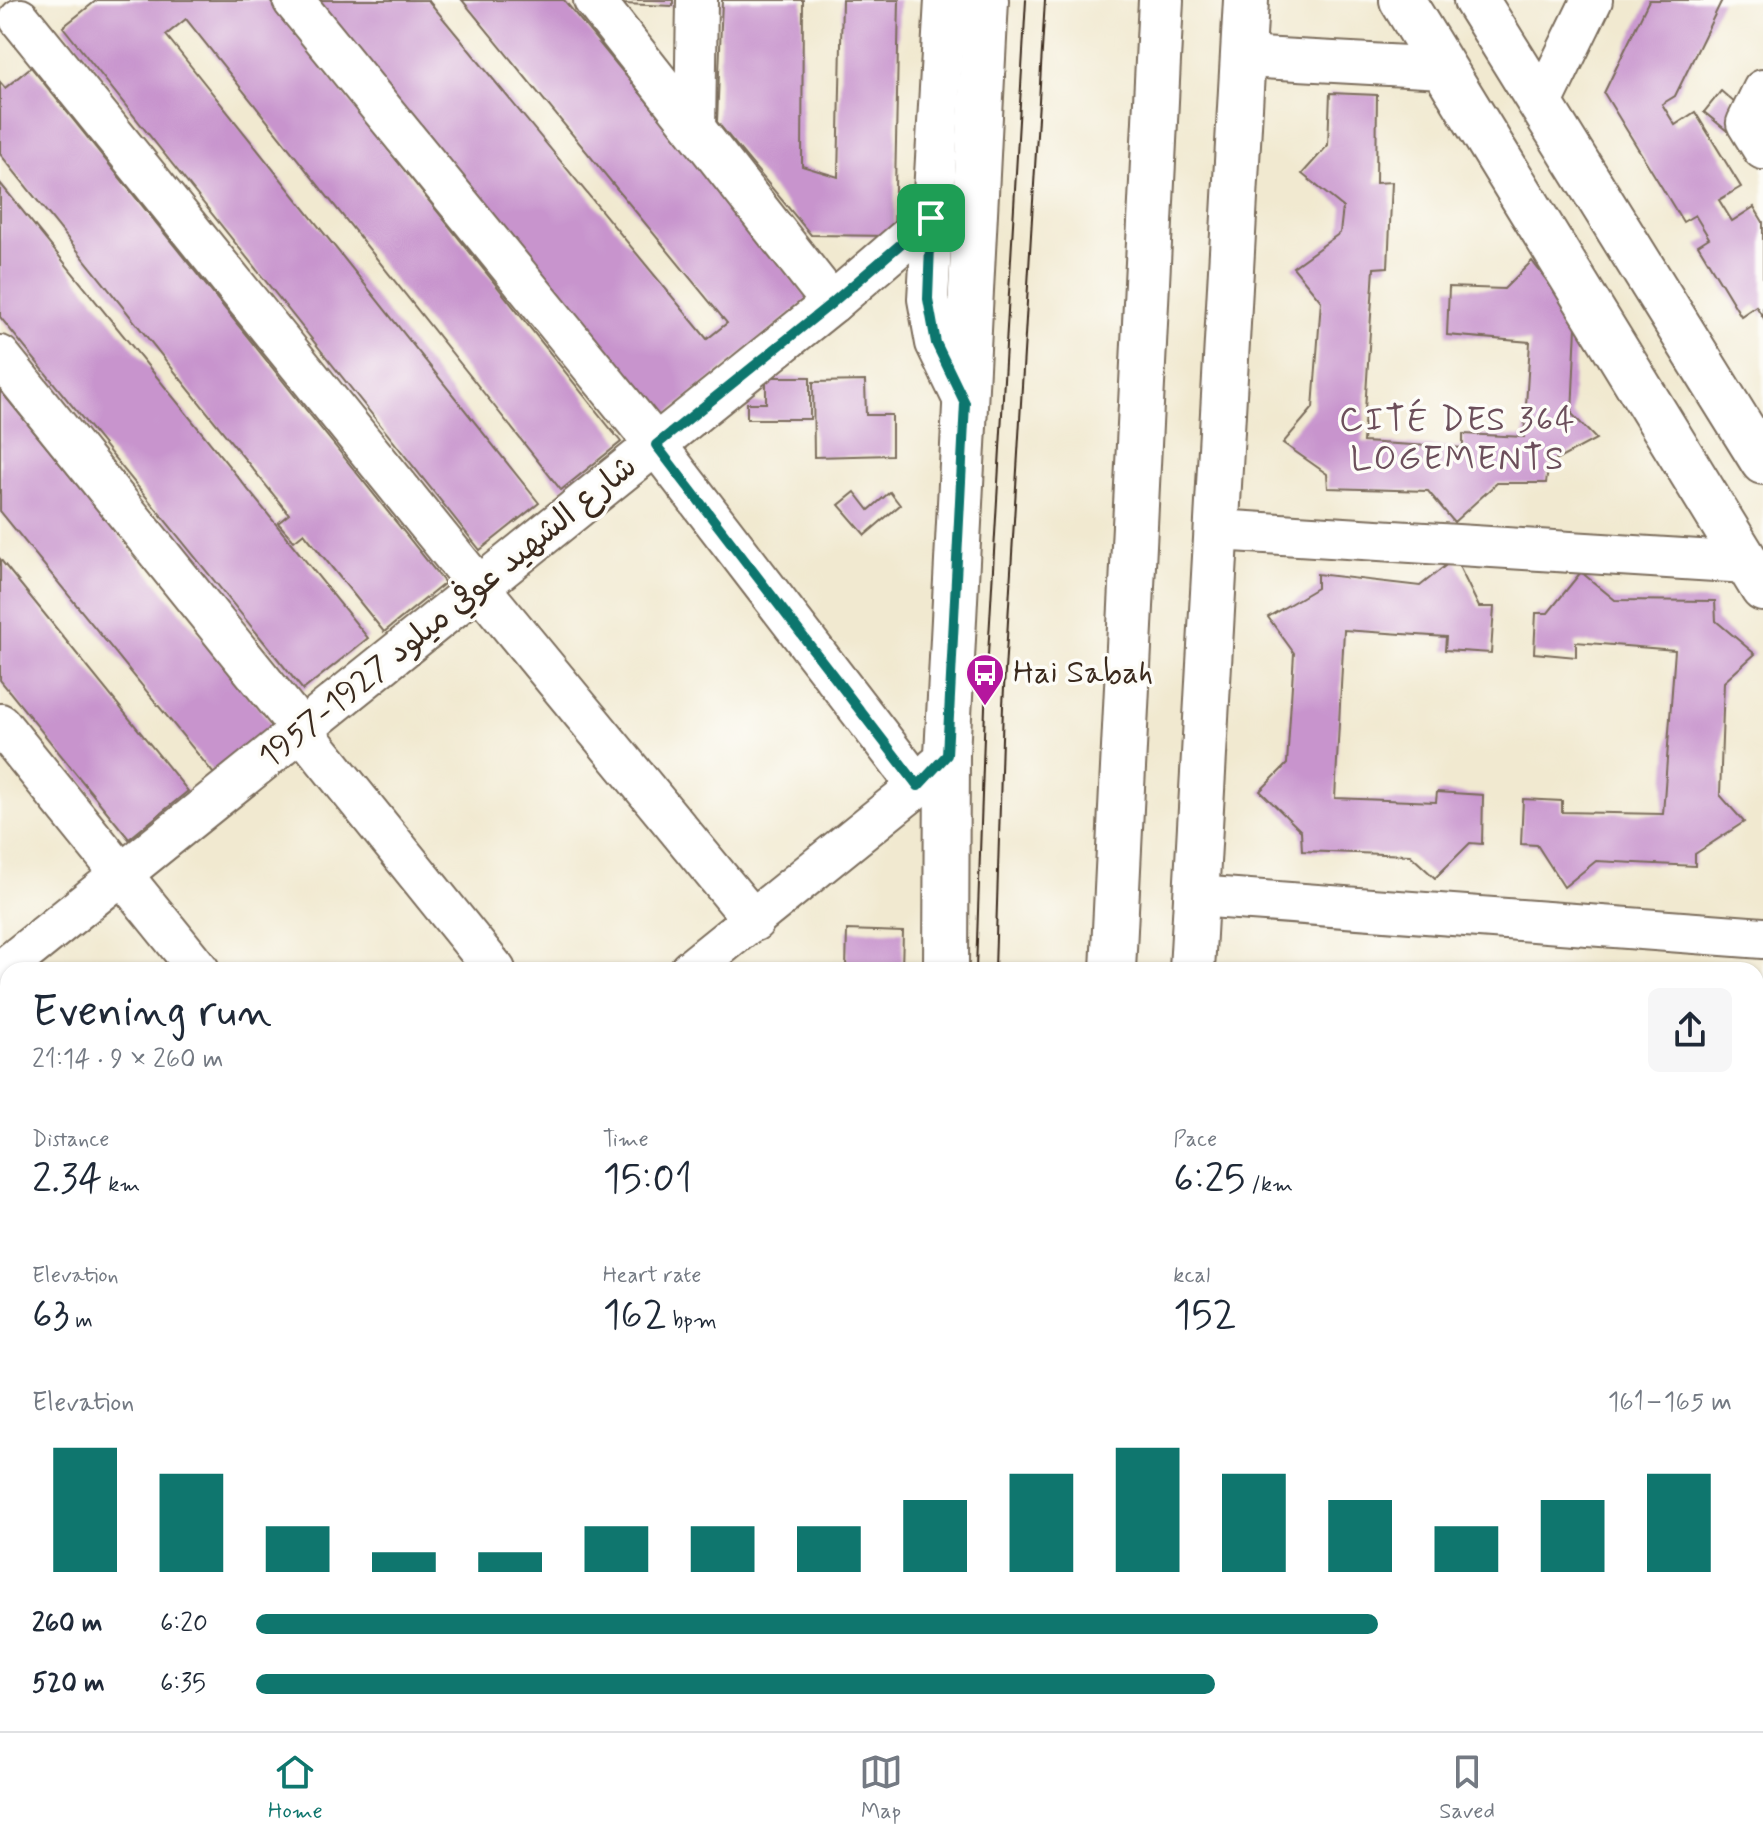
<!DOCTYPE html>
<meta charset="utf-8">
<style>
:root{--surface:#fff;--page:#f6f6f7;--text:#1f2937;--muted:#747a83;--line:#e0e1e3;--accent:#0f766e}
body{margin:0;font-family:Mynerve,"Playpen Sans Arabic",sans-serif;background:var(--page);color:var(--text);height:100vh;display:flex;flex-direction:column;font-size:30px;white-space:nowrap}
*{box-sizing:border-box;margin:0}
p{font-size:26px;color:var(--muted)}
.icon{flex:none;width:44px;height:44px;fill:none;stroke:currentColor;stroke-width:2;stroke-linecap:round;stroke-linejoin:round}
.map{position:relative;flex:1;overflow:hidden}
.panel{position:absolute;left:0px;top:962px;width:1764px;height:770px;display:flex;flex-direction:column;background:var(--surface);border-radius:24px 24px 0 0;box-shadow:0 2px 6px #0004}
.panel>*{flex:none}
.pin{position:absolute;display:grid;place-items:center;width:68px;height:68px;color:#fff;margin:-34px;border-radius:16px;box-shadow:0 4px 12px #0006}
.round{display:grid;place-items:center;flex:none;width:84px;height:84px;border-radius:12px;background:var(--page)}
.summary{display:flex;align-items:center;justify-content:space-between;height:136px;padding:0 32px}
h1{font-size:44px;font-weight:600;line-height:60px}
.metrics{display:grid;grid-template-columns:repeat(3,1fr);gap:12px;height:136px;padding:8px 32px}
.metrics div{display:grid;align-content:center}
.metrics b{font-size:40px;font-weight:600}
.metrics small{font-size:22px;font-weight:400}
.metrics p{font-size:22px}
.chart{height:224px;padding:16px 32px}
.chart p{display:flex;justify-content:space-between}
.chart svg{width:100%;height:144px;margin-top:8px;stroke:var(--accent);stroke-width:6}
ul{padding:0 32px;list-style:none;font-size:26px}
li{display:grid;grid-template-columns:128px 96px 1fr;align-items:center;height:60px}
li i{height:20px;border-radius:10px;background:var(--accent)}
.tabs{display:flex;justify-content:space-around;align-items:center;height:112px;border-top:2px solid var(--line);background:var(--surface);font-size:22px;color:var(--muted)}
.tabs a{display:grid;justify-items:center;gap:4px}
.tabs .selected{color:var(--accent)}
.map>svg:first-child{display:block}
.building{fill:#c894cd}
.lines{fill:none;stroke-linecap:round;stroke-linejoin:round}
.lane-casing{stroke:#7b6d5c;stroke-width:24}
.street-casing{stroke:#7b6d5c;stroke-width:44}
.secondary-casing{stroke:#7b6d5c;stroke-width:48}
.primary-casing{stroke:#7b6d5c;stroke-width:48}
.lane{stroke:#fff;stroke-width:20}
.street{stroke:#fff;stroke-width:40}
.secondary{stroke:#fff;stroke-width:44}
.primary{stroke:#fff;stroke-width:44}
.tram{stroke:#3b2a1e;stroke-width:2}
.route-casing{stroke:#fff;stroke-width:16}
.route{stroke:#0f766e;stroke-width:10}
.labels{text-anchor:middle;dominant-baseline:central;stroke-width:7;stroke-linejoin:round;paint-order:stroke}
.street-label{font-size:32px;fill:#3b2a1e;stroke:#fdfcf7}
.poi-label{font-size:32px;fill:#3b2a1e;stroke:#fdfcf7;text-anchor:start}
.neighbourhood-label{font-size:34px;letter-spacing:2px;fill:#6c4f5b;stroke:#fdfcf7}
</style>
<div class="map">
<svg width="1763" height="1731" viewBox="0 0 1763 1731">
<rect width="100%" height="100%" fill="#fdfcf7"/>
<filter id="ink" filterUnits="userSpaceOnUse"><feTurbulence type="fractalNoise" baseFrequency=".0125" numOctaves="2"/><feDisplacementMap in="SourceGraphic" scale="16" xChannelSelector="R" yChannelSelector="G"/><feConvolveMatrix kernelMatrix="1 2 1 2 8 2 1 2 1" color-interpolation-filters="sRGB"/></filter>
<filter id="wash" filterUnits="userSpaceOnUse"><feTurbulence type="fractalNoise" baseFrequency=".006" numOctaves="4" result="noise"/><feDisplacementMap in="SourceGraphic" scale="32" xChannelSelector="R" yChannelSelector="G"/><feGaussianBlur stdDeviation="1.8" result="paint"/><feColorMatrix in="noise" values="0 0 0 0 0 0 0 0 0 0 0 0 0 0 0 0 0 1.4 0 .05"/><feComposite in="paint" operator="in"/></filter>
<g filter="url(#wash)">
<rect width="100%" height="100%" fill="#f1e9d0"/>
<g id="blocks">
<g class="building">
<path d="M97,0H269L621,442L561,490L186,19L166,35L539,503L480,550L63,27Z"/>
<path d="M310,0H428L707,339L727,323L462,0H564L809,299L657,423Z"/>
<path d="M618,0H673V6L622,4Z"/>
<path d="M722,0H803L802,166L838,177L842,0H899L894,236L811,235L717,122Z"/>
<path d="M1649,0H1722L1675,96L1662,104L1675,125L1695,112L1741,187L1719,200L1732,221L1754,207L1763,222V317L1756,306L1741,316L1698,245L1709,238L1695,215L1683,222L1604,93Z"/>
<path d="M31,67L445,583L384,632L304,533L294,541L278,523L289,514L0,154V82L5,88Z"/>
<path d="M1721,91L1743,110L1726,130L1704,112Z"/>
<path d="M1330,93L1377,95L1376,183L1392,182L1388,267L1374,268L1363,442L1463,448V434L1524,437L1530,342L1447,335L1449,287L1504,289L1532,261L1563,302L1577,304L1572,414L1596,439L1549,464L1546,483H1497L1454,522L1428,491L1328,488L1327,474L1283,443L1313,408L1321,301L1293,267L1340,233L1343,207L1302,174L1328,145Z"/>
<path d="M0,183L368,638L303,690L0,317Z"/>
<path d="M766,377H810V419H747V403H766Z"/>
<path d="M865,381L866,415H892V455L814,457L813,382Z"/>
<path d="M0,390L277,730L218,779L0,511Z"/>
<path d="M855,492L869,510L890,492L900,505L865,535L839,505Z"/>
<path d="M1455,558L1479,607H1494L1491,653L1445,650L1446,637L1344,630L1335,798L1436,802L1437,792L1483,795L1482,844L1470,843L1435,878L1410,855L1302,851L1301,831L1260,791L1287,764L1294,653L1268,617L1317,588V574L1420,586Z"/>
<path d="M0,559L188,791L129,839L0,680Z"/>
<path d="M1581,572L1615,600L1715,601L1716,621L1755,654L1724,682L1720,795L1744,822L1695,854V866L1596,861L1564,887L1537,845L1521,844L1523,799L1562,801V812L1663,814L1675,650L1576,642V657L1534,653L1536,613H1548Z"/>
<path d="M847,930L903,932L902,970H846Z"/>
<path d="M1756,1028L1763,1030V1074L1760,1073L1757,1086Z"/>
<path d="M1762,1202L1763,1203V1238L1756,1236V1225Z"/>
<path d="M1756,1355L1763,1357V1413L1756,1411Z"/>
<path d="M1756,1646L1763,1648V1731H1740L1742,1724H1756Z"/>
<path d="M502,1724H550L554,1731H506Z"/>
<path d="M828,1724H888L887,1731H827Z"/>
<path d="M1215,1724H1262V1731H1214Z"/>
<path d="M1396,1724H1448L1446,1731H1394Z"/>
<path d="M1515,1724H1564L1562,1731H1513Z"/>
</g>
</g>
</g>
<g filter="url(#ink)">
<use href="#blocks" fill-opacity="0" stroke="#7b6d5c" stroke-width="2"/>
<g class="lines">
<g class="lane-casing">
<path id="lane" d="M484,1724L487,1731"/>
</g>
<g class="street-casing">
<g id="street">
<path d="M293,0L656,445L918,786"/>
<path d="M594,0L832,303"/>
<path d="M945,0L928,299L936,343L965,403"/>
<path d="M20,19L479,587L754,921"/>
<path d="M1243,57L1443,68"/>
<path d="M1763,90L1747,123L1763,149"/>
<path d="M1542,103L1592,0"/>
<path d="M695,128L697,0"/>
<path d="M0,356L495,970"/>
<path d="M1217,530L1747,563"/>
<path d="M0,724L199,970"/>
<path d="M1196,896L1763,938"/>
<path d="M690,970L918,786L936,767"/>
<path d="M0,972L832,303L931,218"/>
<path d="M1756,1269L1763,1271"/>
<path d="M1146,1731V1724"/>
<path d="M1479,1731L1481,1724"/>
</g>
</g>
<g class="secondary-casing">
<g id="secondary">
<path d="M1402,0L1763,589"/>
<path d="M1476,0L1763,462"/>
<path d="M1192,970L1246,0"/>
<path d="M0,1082L8,1093"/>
<path d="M1756,1467L1763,1469"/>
<path d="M1756,1595L1763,1597"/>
<path d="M366,1724L370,1731"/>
</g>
</g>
<g class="primary-casing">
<g id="primary">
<path d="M946,970L947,755L986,0"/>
<path d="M1113,970L1161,0"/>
<path d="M927,1731V1724"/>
<path d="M1077,1731V1724"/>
</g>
</g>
<use href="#lane" class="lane"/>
<use href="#street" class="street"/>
<use href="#secondary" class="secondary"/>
<use href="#primary" class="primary"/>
<g class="tram">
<path d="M976,970L985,707L1026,0"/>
<path d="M995,970L1003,705L1045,0"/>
<path d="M950,1731V1724"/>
<path d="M972,1731V1724"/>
</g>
</g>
</g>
<g class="lines" filter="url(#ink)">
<g class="route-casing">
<path id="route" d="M931,218L928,299L936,343L965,403L947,755L918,786L656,445L832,303Z"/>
</g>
<use href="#route" class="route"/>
</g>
<defs>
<g id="bus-pin" transform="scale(2)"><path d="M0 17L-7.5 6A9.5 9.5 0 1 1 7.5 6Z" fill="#b5179e" stroke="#fdfcf7"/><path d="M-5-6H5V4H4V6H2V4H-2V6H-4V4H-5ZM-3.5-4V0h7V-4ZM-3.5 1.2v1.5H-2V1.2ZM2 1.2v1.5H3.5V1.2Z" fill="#fff"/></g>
</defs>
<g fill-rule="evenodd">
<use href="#bus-pin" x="985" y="673"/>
</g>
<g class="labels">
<g class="street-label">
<text transform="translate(448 612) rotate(-39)">شارع الشهيد عوفي ميلود 1927-1957</text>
</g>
<g class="poi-label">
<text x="1013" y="673">Hai Sabah</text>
</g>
<g class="neighbourhood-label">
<text x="1458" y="420">CITÉ DES 364<tspan x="1458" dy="39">LOGEMENTS</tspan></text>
</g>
</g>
</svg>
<div class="pin" style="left:931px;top:218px;background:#1e9e55"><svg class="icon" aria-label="arrive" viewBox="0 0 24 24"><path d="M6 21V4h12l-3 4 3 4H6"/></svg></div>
<section class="panel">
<div class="summary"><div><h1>Evening run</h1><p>21:14 · 9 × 260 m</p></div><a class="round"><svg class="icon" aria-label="share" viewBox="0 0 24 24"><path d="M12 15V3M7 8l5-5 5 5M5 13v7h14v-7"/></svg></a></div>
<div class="metrics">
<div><p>Distance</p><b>2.34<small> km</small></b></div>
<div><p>Time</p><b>15:01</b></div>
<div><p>Pace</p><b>6:25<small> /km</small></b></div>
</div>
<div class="metrics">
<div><p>Elevation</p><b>63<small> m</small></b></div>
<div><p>Heart rate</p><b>162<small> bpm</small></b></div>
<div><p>kcal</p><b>152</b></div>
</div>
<div class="chart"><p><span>Elevation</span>161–165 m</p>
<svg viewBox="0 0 160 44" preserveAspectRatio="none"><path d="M5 44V6M15 44V14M25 44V30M35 44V38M45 44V38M55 44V30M65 44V30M75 44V30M85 44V22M95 44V14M105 44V6M115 44V14M125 44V22M135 44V30M145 44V22M155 44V14"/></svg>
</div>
<ul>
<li><b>260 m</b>6:20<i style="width:76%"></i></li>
<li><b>520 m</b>6:35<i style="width:65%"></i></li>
</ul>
</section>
</div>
<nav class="tabs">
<a class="selected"><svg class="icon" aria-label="home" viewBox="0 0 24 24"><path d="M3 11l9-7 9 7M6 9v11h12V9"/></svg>Home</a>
<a><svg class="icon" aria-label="map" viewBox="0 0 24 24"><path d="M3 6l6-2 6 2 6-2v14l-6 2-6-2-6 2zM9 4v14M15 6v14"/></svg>Map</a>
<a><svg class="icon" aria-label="saved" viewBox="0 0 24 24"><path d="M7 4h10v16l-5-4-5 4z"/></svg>Saved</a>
</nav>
